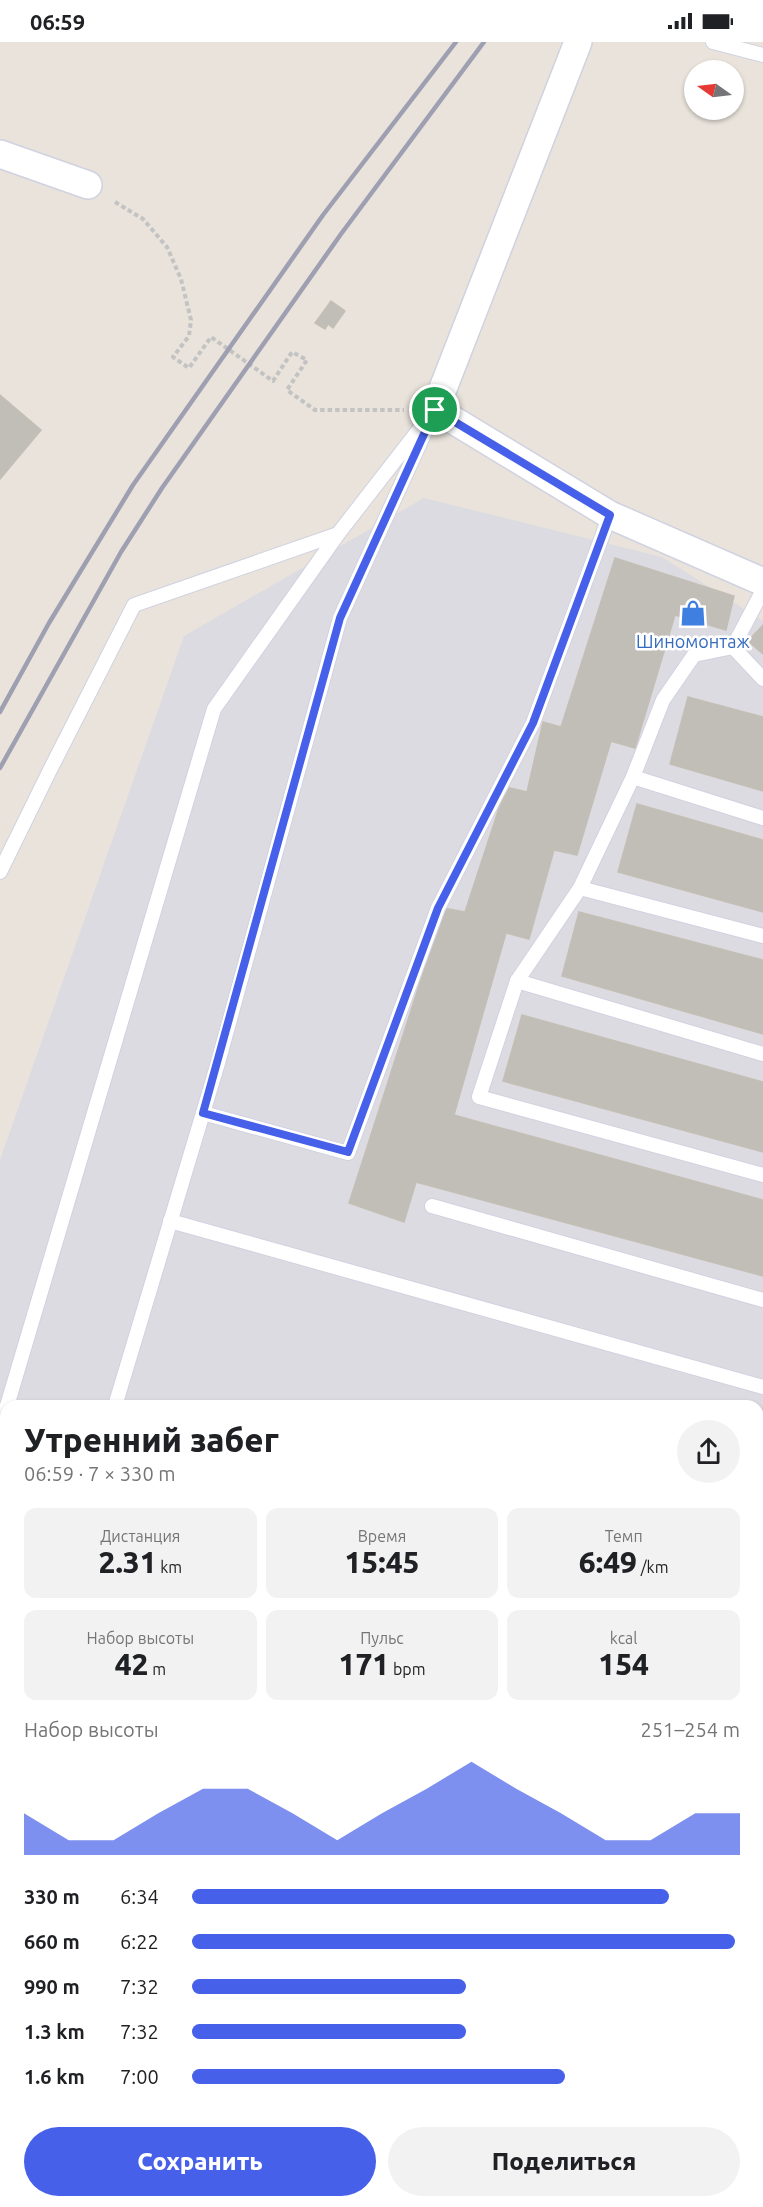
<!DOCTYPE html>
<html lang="ru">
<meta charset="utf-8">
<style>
:root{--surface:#fff;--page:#f2f2f2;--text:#202124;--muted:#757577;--accent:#4760e9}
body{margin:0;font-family:Ubuntu,sans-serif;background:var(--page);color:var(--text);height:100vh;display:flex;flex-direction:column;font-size:22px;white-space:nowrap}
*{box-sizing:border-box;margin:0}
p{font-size:20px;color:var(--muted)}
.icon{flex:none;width:33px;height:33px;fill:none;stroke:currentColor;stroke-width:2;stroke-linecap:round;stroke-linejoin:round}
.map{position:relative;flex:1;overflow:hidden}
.details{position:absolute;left:0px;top:1358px;width:764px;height:808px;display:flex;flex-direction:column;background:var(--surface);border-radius:18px 18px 0 0;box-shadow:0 2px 4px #0004}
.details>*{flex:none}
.needle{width:39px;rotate:284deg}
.tools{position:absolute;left:684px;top:18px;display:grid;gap:12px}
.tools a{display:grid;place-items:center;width:60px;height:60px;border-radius:50%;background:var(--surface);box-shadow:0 2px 4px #0004;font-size:30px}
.pin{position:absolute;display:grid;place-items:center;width:51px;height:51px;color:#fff;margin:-26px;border:3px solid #fff;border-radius:50%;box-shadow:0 2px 6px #0007}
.round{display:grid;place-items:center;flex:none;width:63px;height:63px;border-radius:32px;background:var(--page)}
.headline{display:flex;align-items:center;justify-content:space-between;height:102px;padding:0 24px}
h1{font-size:33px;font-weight:800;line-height:45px}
.stats{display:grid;grid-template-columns:repeat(3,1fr);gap:9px;height:102px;padding:6px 24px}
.stats div{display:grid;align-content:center;border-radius:12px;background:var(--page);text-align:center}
.stats b{font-size:30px;font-weight:800}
.stats small{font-size:16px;font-weight:400}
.stats p{font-size:16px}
.chart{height:168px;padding:12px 24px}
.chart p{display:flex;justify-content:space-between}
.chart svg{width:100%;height:108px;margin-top:6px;fill:var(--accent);opacity:.7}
.button{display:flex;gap:12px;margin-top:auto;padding:12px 24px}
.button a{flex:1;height:69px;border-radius:36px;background:var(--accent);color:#fff;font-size:24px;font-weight:800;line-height:69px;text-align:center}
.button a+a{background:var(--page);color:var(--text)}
ul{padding:0 24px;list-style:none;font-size:20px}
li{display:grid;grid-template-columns:96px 72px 1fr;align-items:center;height:45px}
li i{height:15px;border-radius:8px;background:var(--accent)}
.status{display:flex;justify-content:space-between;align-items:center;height:42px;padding:0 30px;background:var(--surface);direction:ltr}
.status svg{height:16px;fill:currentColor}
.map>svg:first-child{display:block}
.industrial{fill:#dddbe2;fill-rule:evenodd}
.building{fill:#c1bdb7;stroke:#c4bfb5;stroke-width:1.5}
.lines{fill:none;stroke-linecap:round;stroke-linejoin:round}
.service-casing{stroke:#d0d2e0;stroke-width:16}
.minor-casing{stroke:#d0d2e0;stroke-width:30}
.path{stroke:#c3c3c3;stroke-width:4;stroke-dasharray:4.5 3;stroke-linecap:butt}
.service{stroke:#fff;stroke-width:14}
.minor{stroke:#fff;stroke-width:27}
.rail{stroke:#9ea0b1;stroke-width:4.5}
.route-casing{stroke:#fff;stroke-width:12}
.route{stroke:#4760e9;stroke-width:8}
.labels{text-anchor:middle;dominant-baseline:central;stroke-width:5;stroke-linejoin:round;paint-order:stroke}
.shop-label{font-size:18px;fill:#366cbe;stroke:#fff}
</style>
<div class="status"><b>06:59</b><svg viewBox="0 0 49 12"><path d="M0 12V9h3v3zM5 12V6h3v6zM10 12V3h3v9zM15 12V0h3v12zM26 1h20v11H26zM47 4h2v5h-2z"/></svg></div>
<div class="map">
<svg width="763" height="2165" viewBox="0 0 763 2165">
<rect width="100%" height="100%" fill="#e9e3db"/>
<path class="industrial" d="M424,456L662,515L763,579V2165H0V1118L184,594ZM6,1364H758V2160H6Z"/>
<g class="building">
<path d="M331,259L345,269L333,286L328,282L325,287L315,281Z"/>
<path d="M0,353L41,388L0,437Z"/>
<path d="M615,516L734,554L726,588L675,573L635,706L561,685Z"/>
<path d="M763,583V612L748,599Z"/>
<path d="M688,655L763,675V749L670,722Z"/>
<path d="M543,680L611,699L577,813L554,808L529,897L506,891L454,1073L763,1158V1234L416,1140L404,1180L349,1161L444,866L465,870L506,745L527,750Z"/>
<path d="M637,762L763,798V870L618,830Z"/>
<path d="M579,870L763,918V992L562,934Z"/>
<path d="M522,973L763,1040V1110L503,1039Z"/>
</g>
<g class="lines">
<g class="service-casing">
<g id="service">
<path d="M713,0L763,13"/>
<path d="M763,548L733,605L763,637"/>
<path d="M733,605L694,613L663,658L633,735L580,846L517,939L479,1055L763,1133"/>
<path d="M633,735L763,776"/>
<path d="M0,830L50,728L134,563L338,492"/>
<path d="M580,846L763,894"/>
<path d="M517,939L763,1012"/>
<path d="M203,1071L348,1111L438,866L533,681L610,473"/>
<path d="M432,1164L763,1258"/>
<path d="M170,1179L763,1345"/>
<path d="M7,1364L214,667L338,492L435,367"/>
<path d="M115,1364L218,1021L340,576L426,388"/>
<path d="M0,1386L6,1366"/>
<path d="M0,1846L6,1747"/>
</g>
</g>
<g class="minor-casing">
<g id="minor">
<path d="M578,0L435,367L610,473L763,540"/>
<path d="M0,112L88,143"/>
<path d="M758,1854H763"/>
<path d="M626,2160L627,2165"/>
</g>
</g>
<path class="path" d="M115,160L143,177L167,205L181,237L191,278L189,294L173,315L189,326L211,295L273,339L292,310L307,318L287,348L315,368H404"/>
<use href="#service" class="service"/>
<use href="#minor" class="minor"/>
<g class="rail">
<path d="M0,670L49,581L133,443L323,173L456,0"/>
<path d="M0,726L121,510L162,446L341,192L484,0"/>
</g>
</g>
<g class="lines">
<g class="route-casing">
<path id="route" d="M435,368L610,473L533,681L438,866L348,1110L203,1071L340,576Z"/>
</g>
<use href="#route" class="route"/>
</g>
<defs>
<g id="shop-bare" transform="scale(2.07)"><path d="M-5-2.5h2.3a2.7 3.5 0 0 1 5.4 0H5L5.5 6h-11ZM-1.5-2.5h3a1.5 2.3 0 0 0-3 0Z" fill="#3f7fe0" stroke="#fff" stroke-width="2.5" paint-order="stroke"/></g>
</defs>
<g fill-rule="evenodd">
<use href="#shop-bare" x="693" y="571"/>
</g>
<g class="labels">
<g class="shop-label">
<text x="693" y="599">Шиномонтаж</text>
</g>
</g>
</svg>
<div class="tools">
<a><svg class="needle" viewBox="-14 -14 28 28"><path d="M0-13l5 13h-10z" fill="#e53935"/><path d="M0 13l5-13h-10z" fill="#757577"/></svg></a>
</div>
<div class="pin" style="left:435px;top:368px;background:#1e9e55"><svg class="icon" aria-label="arrive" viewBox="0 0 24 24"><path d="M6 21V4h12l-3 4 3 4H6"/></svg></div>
<section class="details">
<div class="headline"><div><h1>Утренний забег</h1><p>06:59 · 7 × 330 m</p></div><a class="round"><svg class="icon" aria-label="share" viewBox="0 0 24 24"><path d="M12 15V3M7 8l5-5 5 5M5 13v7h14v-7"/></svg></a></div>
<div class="stats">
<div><p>Дистанция</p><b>2.31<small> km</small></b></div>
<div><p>Время</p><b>15:45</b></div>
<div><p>Темп</p><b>6:49<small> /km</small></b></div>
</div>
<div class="stats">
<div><p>Набор высоты</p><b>42<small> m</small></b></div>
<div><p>Пульс</p><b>171<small> bpm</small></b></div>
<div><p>kcal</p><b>154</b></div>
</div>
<div class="chart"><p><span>Набор высоты</span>251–254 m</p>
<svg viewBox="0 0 160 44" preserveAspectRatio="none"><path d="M0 44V27L10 38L20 38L30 27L40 17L50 17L60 27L70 38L80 27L90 17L100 6L110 17L120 27L130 38L140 38L150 27L160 27V44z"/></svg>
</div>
<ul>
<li><b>330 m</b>6:34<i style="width:87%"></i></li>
<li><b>660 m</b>6:22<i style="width:99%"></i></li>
<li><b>990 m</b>7:32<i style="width:50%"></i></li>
<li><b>1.3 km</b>7:32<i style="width:50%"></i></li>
<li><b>1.6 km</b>7:00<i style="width:68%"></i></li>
</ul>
<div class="button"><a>Сохранить</a><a>Поделиться</a></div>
</section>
</div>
